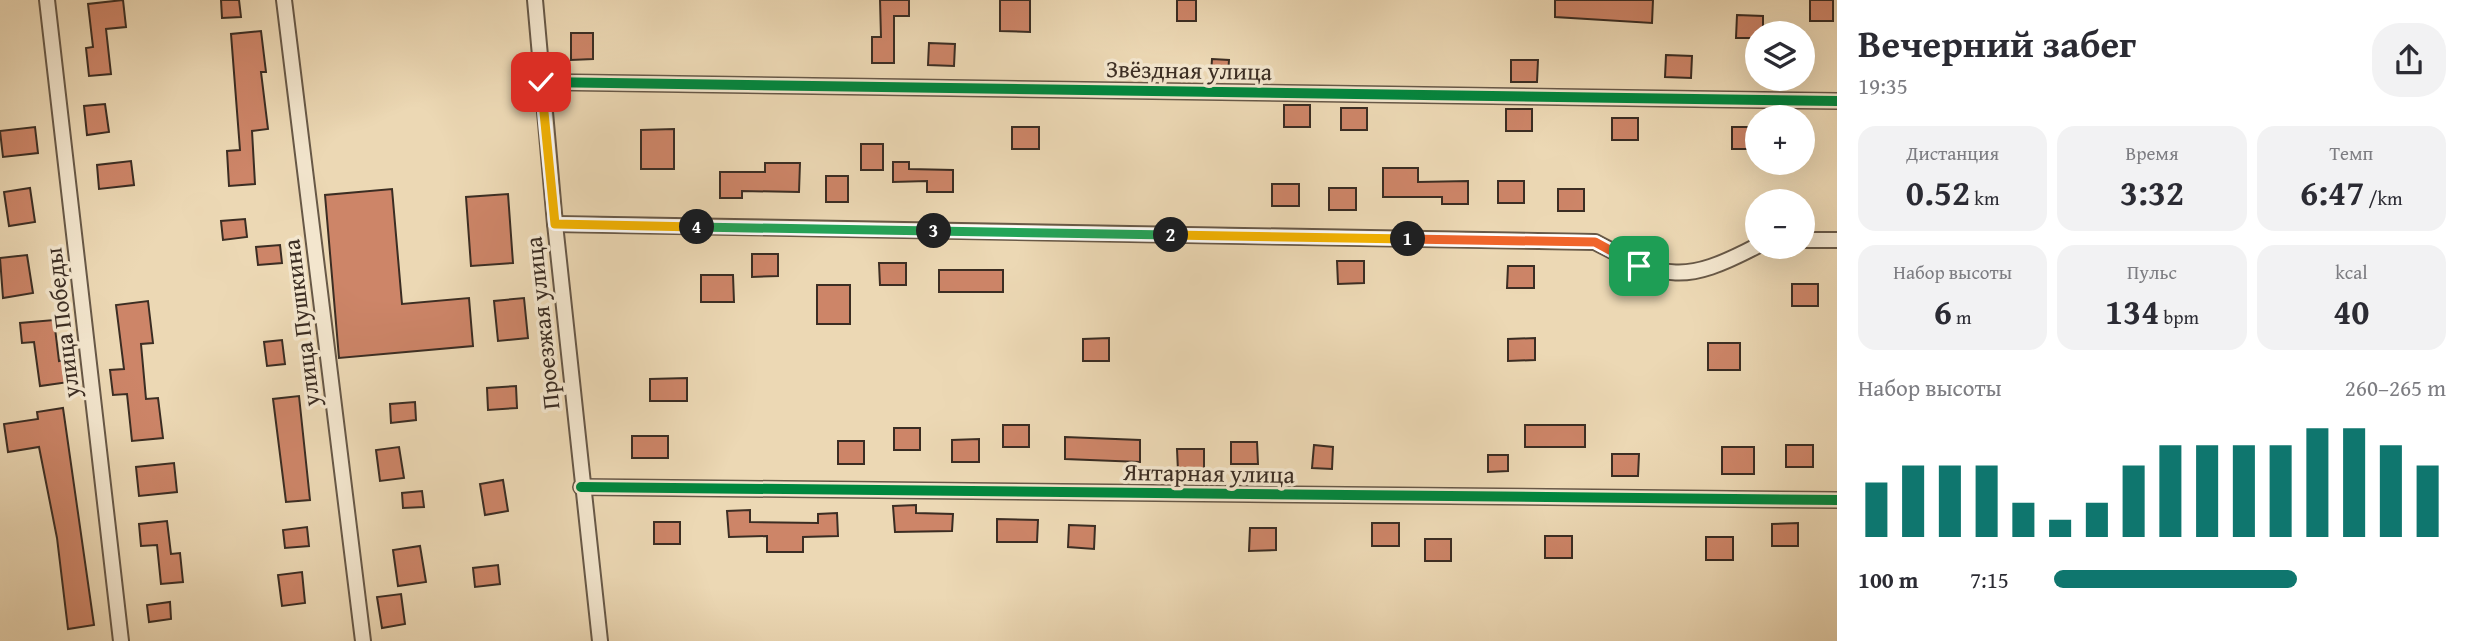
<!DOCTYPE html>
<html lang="ru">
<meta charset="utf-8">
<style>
:root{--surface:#fff;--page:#f2f2f3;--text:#2b2b33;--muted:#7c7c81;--accent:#0f766e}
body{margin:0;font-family:"Gentium Book Plus",serif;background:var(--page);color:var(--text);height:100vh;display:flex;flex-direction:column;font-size:26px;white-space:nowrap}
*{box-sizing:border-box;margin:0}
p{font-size:23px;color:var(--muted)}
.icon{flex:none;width:38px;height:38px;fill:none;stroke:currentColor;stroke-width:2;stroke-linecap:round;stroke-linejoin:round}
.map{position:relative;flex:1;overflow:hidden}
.side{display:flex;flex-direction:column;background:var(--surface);width:630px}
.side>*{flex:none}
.buttons{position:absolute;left:1745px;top:21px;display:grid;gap:14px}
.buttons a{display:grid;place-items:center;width:70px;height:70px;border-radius:50%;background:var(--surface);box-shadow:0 7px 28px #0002;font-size:35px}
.pin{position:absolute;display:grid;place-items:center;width:60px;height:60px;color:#fff;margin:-30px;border-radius:14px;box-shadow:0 4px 10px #0006}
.km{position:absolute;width:35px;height:35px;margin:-18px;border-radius:50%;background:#222;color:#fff;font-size:19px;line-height:35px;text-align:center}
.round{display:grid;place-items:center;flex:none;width:74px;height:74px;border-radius:28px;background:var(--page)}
.summary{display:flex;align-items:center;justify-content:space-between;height:119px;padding:0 21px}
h1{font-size:38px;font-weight:600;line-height:52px}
.figures{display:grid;grid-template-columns:repeat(3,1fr);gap:10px;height:119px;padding:7px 21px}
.figures div{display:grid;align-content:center;border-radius:18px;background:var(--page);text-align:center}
.figures b{font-size:35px;font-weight:600}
.figures small{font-size:19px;font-weight:400}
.figures p{font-size:19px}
.chart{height:196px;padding:14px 21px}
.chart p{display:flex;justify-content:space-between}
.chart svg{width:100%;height:126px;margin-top:7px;stroke:var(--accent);stroke-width:6}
ul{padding:0 21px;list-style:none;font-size:23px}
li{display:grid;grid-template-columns:112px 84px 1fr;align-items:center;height:52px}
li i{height:18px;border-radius:9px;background:var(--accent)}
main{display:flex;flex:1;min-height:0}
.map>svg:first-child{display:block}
.building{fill:#cd8568;stroke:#3b2d23;stroke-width:2}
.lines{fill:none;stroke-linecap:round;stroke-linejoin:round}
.minor-casing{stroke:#675847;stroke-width:18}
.minor{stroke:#f3e6ce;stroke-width:14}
.cycleway-casing{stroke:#f3e6ce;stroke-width:15}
.cycleway{stroke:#00873e;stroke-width:10}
.split-1-casing{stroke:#fff;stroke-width:14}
.split-2-casing{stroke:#fff;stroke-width:14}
.split-3-casing{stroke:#fff;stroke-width:14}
.split-4-casing{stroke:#fff;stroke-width:14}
.split-5-casing{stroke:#fff;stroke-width:14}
.split-1{stroke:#f0652b;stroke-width:9}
.split-2{stroke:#f5b400;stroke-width:9}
.split-3{stroke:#22a559;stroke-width:9}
.split-4{stroke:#22a559;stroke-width:9}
.split-5{stroke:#f5b400;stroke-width:9}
.labels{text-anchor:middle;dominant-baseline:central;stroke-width:7;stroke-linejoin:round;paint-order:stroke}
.street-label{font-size:24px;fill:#3b2d23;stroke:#f3e6ce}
</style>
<main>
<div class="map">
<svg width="1837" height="641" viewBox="0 0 1837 641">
<rect width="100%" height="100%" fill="#ecd8b4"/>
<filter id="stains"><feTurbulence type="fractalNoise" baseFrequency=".00286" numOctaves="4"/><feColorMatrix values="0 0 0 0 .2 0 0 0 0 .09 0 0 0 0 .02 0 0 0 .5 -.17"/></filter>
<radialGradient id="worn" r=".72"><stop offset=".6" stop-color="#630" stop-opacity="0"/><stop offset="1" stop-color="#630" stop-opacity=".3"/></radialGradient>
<g class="building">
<path d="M123,0L126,27L106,29L111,74L89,76L86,48L93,47L88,4Z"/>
<path d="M221,0H239L241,17L222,18Z"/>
<path d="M880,0H909V16H894V63H872V37H881Z"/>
<path d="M1000,0H1030V32L1000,31Z"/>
<rect x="1177" y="0" width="19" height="21"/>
<path d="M1555,0H1653L1652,23L1555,17Z"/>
<rect x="1810" y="0" width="23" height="21"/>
<path d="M1737,15L1763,16V33H1757V38H1736Z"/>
<path d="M261,31L266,72H261L268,129L252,131L255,184L229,186L227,151L240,150L231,34Z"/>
<path d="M571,33H593V59L571,60Z"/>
<path d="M929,43L955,44L954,66L928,65Z"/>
<path d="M1666,55L1692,56L1691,78L1665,77Z"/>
<path d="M1212,59L1229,60L1228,75L1211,74Z"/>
<path d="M1511,60H1538L1537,82H1511Z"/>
<path d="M105,104L109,132L87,135L84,106Z"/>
<rect x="1284" y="105" width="26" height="22"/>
<rect x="1341" y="108" width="26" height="22"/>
<rect x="1506" y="109" width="26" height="22"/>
<rect x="1612" y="118" width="26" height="22"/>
<path d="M35,127L38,153L3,157L0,131Z"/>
<rect x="1012" y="127" width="27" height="22"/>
<rect x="1732" y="127" width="25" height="22"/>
<path d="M674,129V169H641V130Z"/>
<rect x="861" y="144" width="22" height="26"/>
<path d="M131,161L134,185L99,189L97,165Z"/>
<path d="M893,162H909V169L953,170V192H927V181L893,182Z"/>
<path d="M765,163H800L799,192L742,191V198H720V172H765Z"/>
<path d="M1383,168H1418V182L1468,181V204H1442V197H1383Z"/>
<rect x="826" y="176" width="22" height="26"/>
<rect x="1498" y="181" width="26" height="22"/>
<rect x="1272" y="184" width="27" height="22"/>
<path d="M30,188L35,222L9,226L4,192Z"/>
<rect x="1329" y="188" width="27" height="22"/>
<path d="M392,189L402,304L469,298L473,346L339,358L325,195Z"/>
<rect x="1558" y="189" width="26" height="22"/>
<path d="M508,194L513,263L471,266L466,197Z"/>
<path d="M245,219L247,237L223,240L221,221Z"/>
<path d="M280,245L282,263L258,265L256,247Z"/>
<path d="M752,254H778V276L752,277Z"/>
<path d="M27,255L33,293L3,298L0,258Z"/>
<path d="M1337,261H1364V283L1338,284Z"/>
<path d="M879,263H906V285H880Z"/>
<path d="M1508,266H1534V288H1507Z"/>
<rect x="939" y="270" width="64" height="22"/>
<path d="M701,275H733L734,302H701Z"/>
<rect x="1792" y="284" width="26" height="22"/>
<rect x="817" y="285" width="33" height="39"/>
<path d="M524,298L528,338L498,341L494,301Z"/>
<path d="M148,301L153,343L141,344L146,399L158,398L163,438L132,441L127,394L113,395L110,370L124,369L116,305Z"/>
<path d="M54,320L59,361L66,360L69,382L40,386L34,342L22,343L20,323Z"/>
<path d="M1109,338V361H1083V339Z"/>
<path d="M1535,338V360L1508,361V339Z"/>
<path d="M282,340L285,364L267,366L264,342Z"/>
<rect x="1708" y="343" width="32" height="27"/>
<path d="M687,378V401H650V379Z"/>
<path d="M516,386L517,408L488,410L487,388Z"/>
<path d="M299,396L310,500L286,502L273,399Z"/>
<path d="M415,402L416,420L391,423L390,404Z"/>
<path d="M63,408L94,625L68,629L57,538L39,447L8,452L4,424L38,419L37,412Z"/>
<rect x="1003" y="425" width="26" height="22"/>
<rect x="1525" y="425" width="60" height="22"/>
<rect x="894" y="428" width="26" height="22"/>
<rect x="632" y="436" width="36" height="22"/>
<path d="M1065,437L1140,440V462L1065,459Z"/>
<path d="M979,439V462H952V440Z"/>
<rect x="838" y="441" width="26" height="23"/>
<path d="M1231,442H1257L1258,464H1231Z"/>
<path d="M1314,445L1333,447L1332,469L1312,468Z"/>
<rect x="1786" y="445" width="27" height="22"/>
<path d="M399,447L404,478L380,481L376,450Z"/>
<rect x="1722" y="447" width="32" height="27"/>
<path d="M1177,449H1204V471H1178Z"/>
<path d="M1612,454H1639L1638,476H1612Z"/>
<path d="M1488,455H1508V471L1488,472Z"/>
<path d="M174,463L177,492L139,496L136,467Z"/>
<path d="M503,480L508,511L485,515L480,484Z"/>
<path d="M422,491L424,507L403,508L402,493Z"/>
<path d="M916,505V513L953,514L952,531L895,532L893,506Z"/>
<path d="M750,510V522L818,523V514L837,513L838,536L803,537V552H767V536L729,537L727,511Z"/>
<path d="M997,519L1038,520L1037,542H997Z"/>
<path d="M167,521L171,554L180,553L183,582L161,584L157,545L141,546L139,524Z"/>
<rect x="654" y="522" width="26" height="22"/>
<rect x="1372" y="523" width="27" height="23"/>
<path d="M1798,523V546H1772V524Z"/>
<path d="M1069,525L1095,526L1094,549L1068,547Z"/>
<path d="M307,527L309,546L285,548L283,530Z"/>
<path d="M1250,528H1276V550L1249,551Z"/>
<rect x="1545" y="536" width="27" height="22"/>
<rect x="1706" y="537" width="27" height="23"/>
<rect x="1425" y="539" width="26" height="22"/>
<path d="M420,546L426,582L398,586L393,550Z"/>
<path d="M498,565L500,584L475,587L473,568Z"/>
<path d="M302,572L305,603L282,606L278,575Z"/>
<path d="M401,594L405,624L382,628L377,597Z"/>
<path d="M170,602L171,619L149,622L147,605Z"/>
</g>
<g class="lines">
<g class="minor-casing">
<g id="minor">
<path d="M47,0L121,641"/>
<path d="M284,0L363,641"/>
<path d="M535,0L555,224L600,641"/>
<path d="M541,82L1837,101"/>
<path d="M555,224L1595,242C1667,280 1684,284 1757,246"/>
<path d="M1802,240H1837"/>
<path d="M581,487L1837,500"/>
</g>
</g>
<use href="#minor" class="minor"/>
<g class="cycleway-casing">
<g id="cycleway">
<path d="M541,82L1837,101"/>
<path d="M581,487L1837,500"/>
</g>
</g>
<use href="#cycleway" class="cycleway"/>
</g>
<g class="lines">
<g class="split-1-casing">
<path id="split-1" d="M1408,239L1595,242L1639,266"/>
</g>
<g class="split-2-casing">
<path id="split-2" d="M1171,235L1408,239"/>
</g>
<g class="split-3-casing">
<path id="split-3" d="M934,231L1171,235"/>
</g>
<g class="split-4-casing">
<path id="split-4" d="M697,227L934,231"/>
</g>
<g class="split-5-casing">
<path id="split-5" d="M541,82L555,224L697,227"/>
</g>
<use href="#split-1" class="split-1"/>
<use href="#split-2" class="split-2"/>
<use href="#split-3" class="split-3"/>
<use href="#split-4" class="split-4"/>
<use href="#split-5" class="split-5"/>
</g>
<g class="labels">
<g class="street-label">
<text transform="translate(1189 70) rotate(1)">Звёздная улица</text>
<text transform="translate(62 323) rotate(-97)">улица Победы</text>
<text transform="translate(301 323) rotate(-97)">улица Пушкина</text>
<text transform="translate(542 323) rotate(-96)">Проезжая улица</text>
<text transform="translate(1209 473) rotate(1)">Янтарная улица</text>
</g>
</g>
<rect width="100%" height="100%" filter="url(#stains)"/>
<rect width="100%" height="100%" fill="url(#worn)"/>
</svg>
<div class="buttons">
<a><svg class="icon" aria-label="layers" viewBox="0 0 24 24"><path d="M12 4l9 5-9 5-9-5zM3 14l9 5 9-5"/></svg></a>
<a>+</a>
<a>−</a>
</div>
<div class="pin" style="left:1639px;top:266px;background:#1e9e55"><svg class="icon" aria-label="arrive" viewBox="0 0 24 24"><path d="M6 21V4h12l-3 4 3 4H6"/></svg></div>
<div class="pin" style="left:541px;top:82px;background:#d93025"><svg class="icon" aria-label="check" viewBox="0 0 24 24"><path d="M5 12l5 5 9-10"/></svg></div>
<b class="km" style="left:1408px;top:239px">1</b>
<b class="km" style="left:1171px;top:235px">2</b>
<b class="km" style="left:934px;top:231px">3</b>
<b class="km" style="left:697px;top:227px">4</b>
</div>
<section class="side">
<div class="summary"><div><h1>Вечерний забег</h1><p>19:35</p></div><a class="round"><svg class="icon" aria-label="share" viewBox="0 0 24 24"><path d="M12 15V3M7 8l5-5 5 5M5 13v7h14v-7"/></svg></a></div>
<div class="figures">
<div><p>Дистанция</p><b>0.52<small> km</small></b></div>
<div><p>Время</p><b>3:32</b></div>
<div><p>Темп</p><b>6:47<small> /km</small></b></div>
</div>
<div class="figures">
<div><p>Набор высоты</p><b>6<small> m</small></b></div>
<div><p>Пульс</p><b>134<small> bpm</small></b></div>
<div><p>kcal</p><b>40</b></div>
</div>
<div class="chart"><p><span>Набор высоты</span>260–265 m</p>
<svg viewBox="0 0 160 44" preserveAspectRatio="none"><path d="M5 44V25M15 44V19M25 44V19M35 44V19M45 44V32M55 44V38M65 44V32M75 44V19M85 44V12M95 44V12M105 44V12M115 44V12M125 44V6M135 44V6M145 44V12M155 44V19"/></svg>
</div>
<ul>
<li><b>100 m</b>7:15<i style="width:62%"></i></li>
</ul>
</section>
</main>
